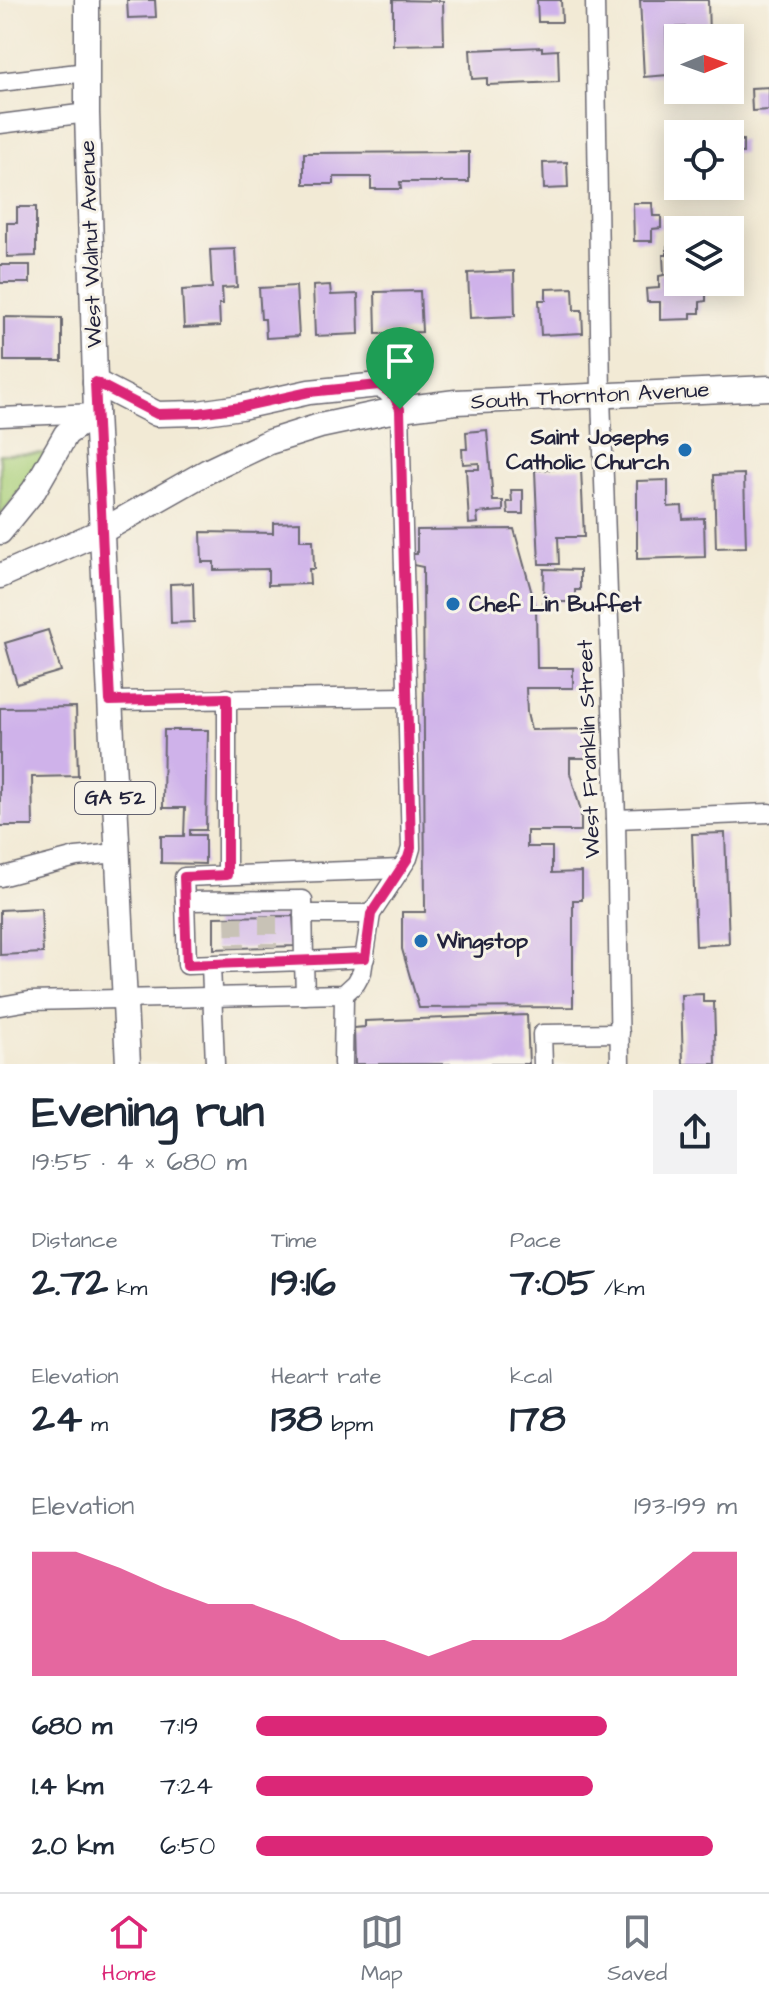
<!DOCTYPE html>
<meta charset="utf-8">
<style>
:root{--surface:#fff;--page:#f2f2f3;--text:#1f2937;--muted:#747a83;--line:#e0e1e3;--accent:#db2777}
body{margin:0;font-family:"Architects Daughter",sans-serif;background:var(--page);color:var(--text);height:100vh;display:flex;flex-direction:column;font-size:30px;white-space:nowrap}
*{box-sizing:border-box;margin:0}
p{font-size:26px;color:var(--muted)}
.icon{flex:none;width:44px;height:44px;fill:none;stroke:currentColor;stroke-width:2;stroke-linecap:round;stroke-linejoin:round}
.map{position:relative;height:1064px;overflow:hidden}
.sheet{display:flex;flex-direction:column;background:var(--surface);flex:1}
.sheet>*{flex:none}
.needle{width:52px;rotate:89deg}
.controls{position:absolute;left:664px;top:24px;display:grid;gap:16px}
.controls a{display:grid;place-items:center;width:80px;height:80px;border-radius:0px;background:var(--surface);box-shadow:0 4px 20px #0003;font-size:40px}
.pin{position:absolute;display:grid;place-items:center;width:68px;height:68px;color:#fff;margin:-82px -34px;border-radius:50% 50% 50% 0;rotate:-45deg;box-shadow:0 0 8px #0007}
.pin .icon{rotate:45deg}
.round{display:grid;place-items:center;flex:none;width:84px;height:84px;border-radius:0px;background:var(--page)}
.summary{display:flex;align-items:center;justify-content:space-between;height:136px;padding:0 32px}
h1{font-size:44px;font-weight:700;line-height:60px}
.stats{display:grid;grid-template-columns:repeat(3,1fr);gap:12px;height:136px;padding:8px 32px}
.stats div{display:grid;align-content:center}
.stats b{font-size:40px;font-weight:700}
.stats small{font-size:22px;font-weight:400}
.stats p{font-size:22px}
.chart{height:224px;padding:16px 32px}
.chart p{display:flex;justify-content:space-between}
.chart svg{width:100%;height:144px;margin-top:8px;fill:var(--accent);opacity:.7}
ul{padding:0 32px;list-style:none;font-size:26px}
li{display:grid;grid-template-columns:128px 96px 1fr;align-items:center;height:60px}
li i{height:20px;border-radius:10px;background:var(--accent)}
.tab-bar{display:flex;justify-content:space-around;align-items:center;height:112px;border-top:2px solid var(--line);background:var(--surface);font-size:22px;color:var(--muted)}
.tab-bar a{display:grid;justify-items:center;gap:4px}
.tab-bar .current{color:var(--accent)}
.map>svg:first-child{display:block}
.green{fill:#aad07a;stroke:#66795a;stroke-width:2}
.building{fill:#cfb2ea}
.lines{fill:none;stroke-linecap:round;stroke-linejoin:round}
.minor-tunnel{stroke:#c8c2b6;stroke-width:18;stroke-dasharray:18 9;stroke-linecap:butt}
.minor-casing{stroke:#6b6871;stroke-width:21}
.major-casing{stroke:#6b6871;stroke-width:27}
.minor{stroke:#fff;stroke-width:18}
.major{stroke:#fff;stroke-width:24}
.route-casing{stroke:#fff;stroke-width:16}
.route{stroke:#db2777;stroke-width:10}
.poi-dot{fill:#1f6fb2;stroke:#f7f3e8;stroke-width:3}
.labels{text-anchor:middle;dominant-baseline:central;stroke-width:6;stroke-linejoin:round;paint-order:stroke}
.shield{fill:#f7f3e8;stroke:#62616f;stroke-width:2}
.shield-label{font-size:20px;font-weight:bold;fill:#22223b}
.street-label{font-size:22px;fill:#22223b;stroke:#f7f3e8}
.poi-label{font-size:22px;font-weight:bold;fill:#22223b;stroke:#f7f3e8;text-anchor:start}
</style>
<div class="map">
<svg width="769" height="1064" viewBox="0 0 769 1064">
<rect width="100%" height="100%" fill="#f7f3e8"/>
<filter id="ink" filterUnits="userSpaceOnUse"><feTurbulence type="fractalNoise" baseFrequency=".0125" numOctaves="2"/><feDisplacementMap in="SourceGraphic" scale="16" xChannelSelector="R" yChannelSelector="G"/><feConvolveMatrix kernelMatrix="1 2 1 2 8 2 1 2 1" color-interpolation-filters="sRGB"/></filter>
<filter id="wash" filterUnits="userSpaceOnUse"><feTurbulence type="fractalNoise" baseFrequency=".006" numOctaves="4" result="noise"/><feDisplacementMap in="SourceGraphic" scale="32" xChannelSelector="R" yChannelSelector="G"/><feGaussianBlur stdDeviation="1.8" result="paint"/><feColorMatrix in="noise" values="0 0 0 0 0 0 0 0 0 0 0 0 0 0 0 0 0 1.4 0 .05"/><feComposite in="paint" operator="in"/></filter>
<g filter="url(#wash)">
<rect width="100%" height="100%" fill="#f2ead5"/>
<path class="green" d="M49,453L0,516V454Z"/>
<g id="blocks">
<g class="building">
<path d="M127,0H155L156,17L128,18Z"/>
<path d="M393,0L443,1L444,44L393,45Z"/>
<path d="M537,0H561L562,22H538Z"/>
<path d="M640,0H708L709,36L686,37L685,27L666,28L668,75L644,77Z"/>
<path d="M542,47V51L558,50L559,82L487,85V78L472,79L470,50Z"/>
<path d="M769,87V110L752,111L751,88Z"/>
<path d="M730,140H743V153L730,152Z"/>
<path d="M469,152V182H400L401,189H371V177H334V184H304V153Z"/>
<path d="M567,162L568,188L544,189L543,163Z"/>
<path d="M633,203H652L653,216H661V228L652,229V241H634Z"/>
<path d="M17,207H36V256L7,257V223H17Z"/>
<path d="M678,245V282H696V286H706V301L700,302V313H691V319L660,320V302H647L646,289L659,288V276L664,275L663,255H667V246Z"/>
<path d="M235,249L237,287L222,288L223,304H219L220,326L184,328L182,290L212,288L210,250Z"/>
<rect x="0" y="265" width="30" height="18"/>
<path d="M514,271L515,316L470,318L468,273Z"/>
<path d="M330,285L331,295L358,294L359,334L315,336L313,286Z"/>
<path d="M296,286L299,336L266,338L265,319H261L259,288Z"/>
<path d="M573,288L574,310H582L583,333L541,335L539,300H546V289Z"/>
<path d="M420,291L422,332L376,334L375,292Z"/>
<path d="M4,317L62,318V361H4Z"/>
<path d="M487,430L493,501H503V511L477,513L478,523L469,524L466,469H479V463L463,464L462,449H467L466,432Z"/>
<path d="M581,468L584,537H558L559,564H539L535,470Z"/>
<path d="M744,474L746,547L716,548L714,475Z"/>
<path d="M668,480V507L682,506L683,519L704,518L705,557L637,559V481Z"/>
<path d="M511,490H523V514H508L507,502H512Z"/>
<path d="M300,522V540H313L314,569H309L310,584L268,585V569L214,570V562H202L201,532L273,533V523Z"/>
<path d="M514,529L536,608L537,668H573V688H526L527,713L531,730L586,729V758H570V773L581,811V831H527V847H552V873L582,872V900H573V1007L419,1008L402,949V912H425L423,567L413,565L411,554H417V530Z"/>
<path d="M544,569L580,570V590H575V602H543Z"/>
<path d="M193,583L194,622L171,623L170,584Z"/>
<path d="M48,630L61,671L17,684L5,643Z"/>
<path d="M76,707L78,776L32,777L33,826H0V708Z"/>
<path d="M164,730H208L206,830H190V835H205V864L161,863V836H184L185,808H163Z"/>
<path d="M725,833L729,944L696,946L692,834Z"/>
<path d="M41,908L43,953L0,955V910Z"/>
<path d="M293,916L295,946L214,949V917Z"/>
<path d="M703,994V1002H714L716,1064H683L681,995Z"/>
<path d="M527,1015L529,1064H355L354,1028L365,1027V1021Z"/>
</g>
</g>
</g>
<g filter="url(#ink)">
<use href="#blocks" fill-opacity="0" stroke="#6b6871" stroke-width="2"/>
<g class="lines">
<g class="minor-tunnel">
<path d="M268,916V947"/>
<path d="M234,917L235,948"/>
</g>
<g class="minor-casing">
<g id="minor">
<path d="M595,0L601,396L616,819L620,1064"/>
<path d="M0,82L87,72"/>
<path d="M0,124L87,113"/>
<path d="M0,417L96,413"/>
<path d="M227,698V875"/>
<path d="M110,701L407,697"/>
<path d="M616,819L769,813"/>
<path d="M0,877L76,857L117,853"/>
<path d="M185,901L184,877L401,869"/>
<path d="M303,914H371"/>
<path d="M211,965L215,1064"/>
<path d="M305,995L304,961L187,965L185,901L303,900L304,961L365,958"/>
<path d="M0,1006L29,1001L344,994L356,983L362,972L371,914L408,858L411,848L400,409"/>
<path d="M343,1064L344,994"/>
<path d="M543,1064L542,1034L620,1033"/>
</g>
</g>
<g class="major-casing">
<g id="major">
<path d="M87,0V113L96,413L128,1064"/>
<path d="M95,382L157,414L198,413L241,407L309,392L379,385C392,388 395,398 400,409"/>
<path d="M0,532L34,490L66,434L96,413"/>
<path d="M0,576L102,531L208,471L269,442L320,426L400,409L456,402L769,388"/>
</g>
</g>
<use href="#minor" class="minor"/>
<use href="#major" class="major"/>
</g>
</g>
<g class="lines" filter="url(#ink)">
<g class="route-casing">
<path id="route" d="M95,382L157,414L198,413L241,407L309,392L379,385L394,396L400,409L411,848L408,858L371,914L365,958L187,965L184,877L227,875V698L110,701Z"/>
</g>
<use href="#route" class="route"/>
</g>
<g class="poi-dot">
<circle cx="685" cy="450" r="8"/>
<circle cx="453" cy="604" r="8"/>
<circle cx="421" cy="941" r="8"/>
</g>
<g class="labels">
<rect class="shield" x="75" y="782" width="80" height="32" rx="6"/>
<g class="shield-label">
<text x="115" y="798">GA 52</text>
</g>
<g class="street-label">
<text transform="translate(91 244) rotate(-92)">West Walnut Avenue</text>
<text transform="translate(590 396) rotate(-3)">South Thornton Avenue</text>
<text transform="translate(589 749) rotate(-92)">West Franklin Street</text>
</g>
<g class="poi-label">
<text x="669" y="437" text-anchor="end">Saint Josephs<tspan x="669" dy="25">Catholic Church</tspan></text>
<text x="469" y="604">Chef Lin Buffet</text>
<text x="437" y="941">Wingstop</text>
</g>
</g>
</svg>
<div class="controls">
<a><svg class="needle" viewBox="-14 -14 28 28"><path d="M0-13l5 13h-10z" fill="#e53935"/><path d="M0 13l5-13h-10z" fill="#747a83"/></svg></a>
<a><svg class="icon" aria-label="locate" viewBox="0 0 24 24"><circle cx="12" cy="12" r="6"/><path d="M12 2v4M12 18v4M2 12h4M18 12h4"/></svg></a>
<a><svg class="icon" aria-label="layers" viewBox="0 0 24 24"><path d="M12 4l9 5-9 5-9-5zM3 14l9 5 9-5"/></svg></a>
</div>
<div class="pin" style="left:400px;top:409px;background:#1e9e55"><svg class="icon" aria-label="arrive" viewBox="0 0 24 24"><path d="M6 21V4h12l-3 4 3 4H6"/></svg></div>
</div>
<section class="sheet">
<div class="summary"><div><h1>Evening run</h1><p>19:55 · 4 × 680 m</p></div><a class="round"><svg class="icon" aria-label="share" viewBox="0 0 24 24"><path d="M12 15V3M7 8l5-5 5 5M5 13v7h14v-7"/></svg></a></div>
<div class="stats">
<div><p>Distance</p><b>2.72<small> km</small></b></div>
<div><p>Time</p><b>19:16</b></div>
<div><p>Pace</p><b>7:05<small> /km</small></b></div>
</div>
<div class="stats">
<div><p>Elevation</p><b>24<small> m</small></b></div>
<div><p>Heart rate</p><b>138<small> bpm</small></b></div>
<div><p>kcal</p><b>178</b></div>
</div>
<div class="chart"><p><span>Elevation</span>193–199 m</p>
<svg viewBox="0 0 160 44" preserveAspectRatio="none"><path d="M0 44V6L10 6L20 11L30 17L40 22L50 22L60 27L70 33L80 33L90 38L100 33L110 33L120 33L130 27L140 17L150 6L160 6V44z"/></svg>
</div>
<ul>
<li><b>680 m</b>7:19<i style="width:73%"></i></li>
<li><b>1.4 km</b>7:24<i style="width:70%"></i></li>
<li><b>2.0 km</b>6:50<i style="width:95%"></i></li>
</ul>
</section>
<nav class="tab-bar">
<a class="current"><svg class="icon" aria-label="home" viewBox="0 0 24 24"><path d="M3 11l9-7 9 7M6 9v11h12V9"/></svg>Home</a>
<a><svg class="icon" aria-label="map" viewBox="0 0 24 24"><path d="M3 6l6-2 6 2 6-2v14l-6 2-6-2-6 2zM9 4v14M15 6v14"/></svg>Map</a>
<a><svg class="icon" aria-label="saved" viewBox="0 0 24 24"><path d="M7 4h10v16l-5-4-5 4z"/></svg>Saved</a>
</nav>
